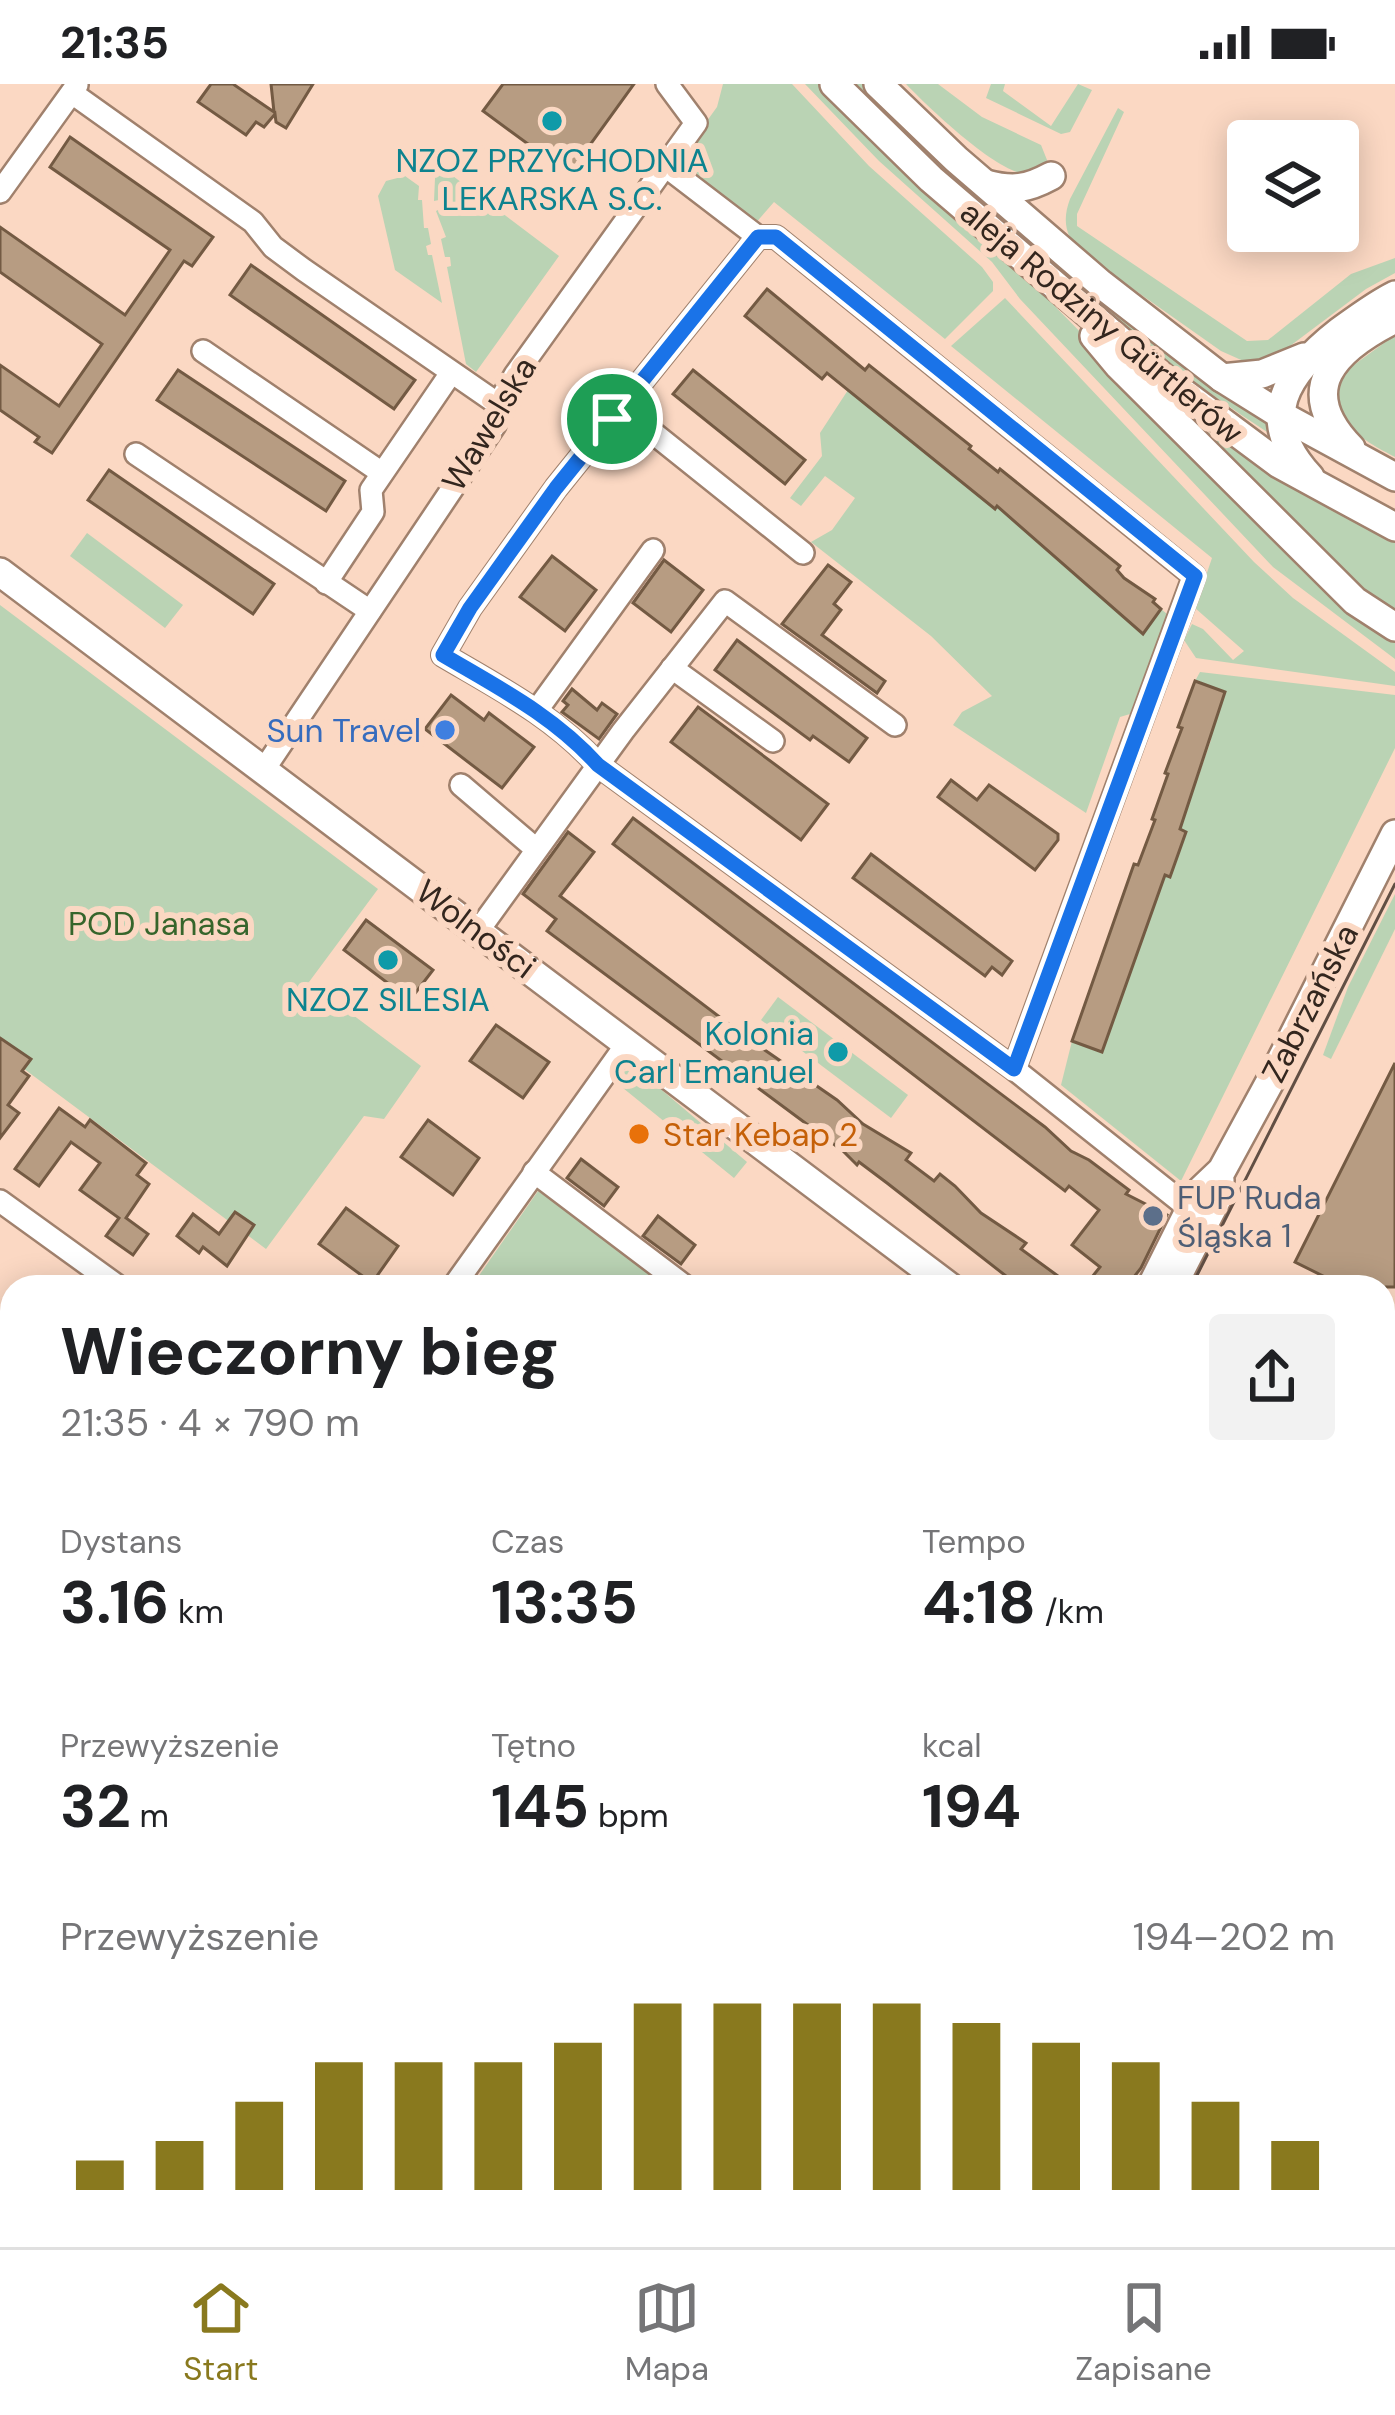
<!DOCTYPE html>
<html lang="pl">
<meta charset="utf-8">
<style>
:root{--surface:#fff;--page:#f2f2f2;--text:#202124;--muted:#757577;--line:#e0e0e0;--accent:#89791e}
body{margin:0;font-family:"DM Sans",sans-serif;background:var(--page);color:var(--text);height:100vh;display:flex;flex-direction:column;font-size:45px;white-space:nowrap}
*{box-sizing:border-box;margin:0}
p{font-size:39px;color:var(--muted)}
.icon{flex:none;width:66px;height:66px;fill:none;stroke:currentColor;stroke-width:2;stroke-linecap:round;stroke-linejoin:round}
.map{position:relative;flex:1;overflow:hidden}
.side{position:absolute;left:0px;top:1191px;width:1395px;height:972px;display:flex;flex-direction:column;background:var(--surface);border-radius:36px 36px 0 0;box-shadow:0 6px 30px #0003}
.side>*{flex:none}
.fabs{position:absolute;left:1227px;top:36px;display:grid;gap:24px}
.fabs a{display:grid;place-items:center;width:132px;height:132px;border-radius:12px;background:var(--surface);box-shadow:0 6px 30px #0003;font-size:60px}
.pin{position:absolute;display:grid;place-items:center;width:102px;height:102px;color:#fff;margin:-51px;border:6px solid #fff;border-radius:50%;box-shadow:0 3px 12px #0007}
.round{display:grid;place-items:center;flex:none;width:126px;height:126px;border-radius:12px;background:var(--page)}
.overview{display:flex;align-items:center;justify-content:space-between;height:204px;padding:0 60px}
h1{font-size:66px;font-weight:700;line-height:90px}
.metrics{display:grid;grid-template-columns:repeat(3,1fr);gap:18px;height:204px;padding:12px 60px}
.metrics div{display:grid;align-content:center}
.metrics b{font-size:60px;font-weight:700}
.metrics small{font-size:33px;font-weight:400}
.metrics p{font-size:33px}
.chart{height:336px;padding:24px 60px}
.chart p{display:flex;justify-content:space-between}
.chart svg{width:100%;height:216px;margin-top:12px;stroke:var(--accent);stroke-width:6}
.status{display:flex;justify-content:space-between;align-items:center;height:84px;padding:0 60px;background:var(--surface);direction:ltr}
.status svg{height:33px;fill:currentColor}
.tabs{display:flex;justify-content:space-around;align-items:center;height:168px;border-top:3px solid var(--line);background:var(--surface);font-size:33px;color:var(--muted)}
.tabs a{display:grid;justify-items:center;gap:6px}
.tabs .current{color:var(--accent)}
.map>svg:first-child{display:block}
.green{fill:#bad3b4}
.building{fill:#b79c82;stroke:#735a43;stroke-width:3}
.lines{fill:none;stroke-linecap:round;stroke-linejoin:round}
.street-casing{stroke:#a0816d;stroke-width:26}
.secondary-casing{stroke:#a0816d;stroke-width:32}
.primary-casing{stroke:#fff;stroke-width:34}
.street{stroke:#fff;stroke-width:21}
.secondary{stroke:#fff;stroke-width:27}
.primary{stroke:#ffcdd5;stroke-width:30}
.tram{stroke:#614f44;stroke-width:3}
.secondary-bridge-casing{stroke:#a0816d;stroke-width:32;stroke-linecap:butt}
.secondary-bridge{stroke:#fff;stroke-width:27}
.route-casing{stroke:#fff;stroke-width:24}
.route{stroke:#1a73e8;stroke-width:15}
.culture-dot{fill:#0f9aa8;stroke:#fbd8c3;stroke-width:4.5}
.shop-dot{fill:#3f7fe0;stroke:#fbd8c3;stroke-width:4.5}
.food-dot{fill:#e8710a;stroke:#fbd8c3;stroke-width:4.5}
.service-dot{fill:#5c6f8a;stroke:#fbd8c3;stroke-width:4.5}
.labels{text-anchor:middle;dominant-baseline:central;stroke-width:12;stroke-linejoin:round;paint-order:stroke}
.culture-label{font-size:33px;fill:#0d838f;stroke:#fbd8c3}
.street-label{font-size:33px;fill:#33261e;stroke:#fbd8c3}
.shop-label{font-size:33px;fill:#366cbe;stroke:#fbd8c3;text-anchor:end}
.park-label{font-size:33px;fill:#36652b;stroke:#fbd8c3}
.food-label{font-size:33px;fill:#c56008;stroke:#fbd8c3;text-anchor:start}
.service-label{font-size:33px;fill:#4e5e75;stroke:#fbd8c3;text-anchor:start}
</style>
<div class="status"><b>21:35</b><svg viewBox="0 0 49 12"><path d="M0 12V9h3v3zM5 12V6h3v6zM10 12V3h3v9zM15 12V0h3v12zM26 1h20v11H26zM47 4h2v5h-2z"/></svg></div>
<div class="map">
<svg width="1395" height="2163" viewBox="0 0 1395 2163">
<rect width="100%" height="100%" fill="#fbd8c3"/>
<g class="green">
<path d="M723,0H792L869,82L982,183L993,198V207L945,255L774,118L754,141L676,80L717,23Z"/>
<path d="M805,0H819L868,52L1028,195L1362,534L1395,557V575L1273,483L1020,215L992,178L879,77Z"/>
<path d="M847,0H862L914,52L1272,339L1273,352C1118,251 979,128 847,0Z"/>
<path d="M906,0H938L982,33L1041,61L1047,76L1045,85C1040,86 1032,90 1027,90C998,90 927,22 906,0Z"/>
<path d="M991,0H1005L1003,7L1051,42L1078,0L1092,6L1070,48L1061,50L986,14Z"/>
<path d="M1118,24L1124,28L1077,130V142L1247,257L1268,256L1351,190L1395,174V189L1366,205L1274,274L1248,279L1221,267L1082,169C1065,153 1062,136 1070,115Z"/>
<path d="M429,74L559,172L476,288L466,280L447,183L451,182L450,173H445L441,155L446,153L436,127L440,125L439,116L434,117L435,94H430L425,80Z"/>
<path d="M405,92L419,102L418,116H422L424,144H428L431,160L426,162L428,171H432L442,219L395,186L378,112L386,97Z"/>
<path d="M1005,214L1254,478L1293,514L1395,588V602L1196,574L1184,556L1192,540L1203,545L1233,576L1244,567L1195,524L1212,474L951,262Z"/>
<path d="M1395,251V373C1362,356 1324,335 1340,291Z"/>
<path d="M848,306L1034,452L1142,550L1161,525L1167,530L1130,630L1120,633L1086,729L953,641L962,628L992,612L931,552L811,458L832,446L855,414L825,392L801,422L790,414L822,372L820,349Z"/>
<path d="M1204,346L1395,458V531L1358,505Z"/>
<path d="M87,449L183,521L165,544L70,472Z"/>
<path d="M0,521L378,805L309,898L421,982L384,1035L364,1032L266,1165L0,967Z"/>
<path d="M1200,588L1395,611V664L1181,1097L1061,1001L1072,957L1102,967L1165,791L1170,792L1186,748L1180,745L1211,656L1195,597Z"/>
<path d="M1395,810V845L1331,975L1323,971L1348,903Z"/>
<path d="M778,913L908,1011L891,1034L761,936Z"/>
<path d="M631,986L644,991L747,1078L734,1094L623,1004V994L618,989Z"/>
<path d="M538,1107L667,1196L661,1203H471Z"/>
<path d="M0,1557L12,1566V1885L0,1902Z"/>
<path d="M1383,1961L1395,1968V2163H1288L1282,2151H1383Z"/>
</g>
<g class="building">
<path d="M211,0H233L274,28L271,0H313L286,44L276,38L275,30L264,43L256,38L246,51L198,18Z"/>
<path d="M503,0H634L569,90L483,27Z"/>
<path d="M70,53L213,153L192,182L184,177L52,369L35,358L39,353L0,326V281L59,322L102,260L0,188V143L125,231L170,166L50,83Z"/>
<path d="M251,181L415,296L394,325L230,211Z"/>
<path d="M767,205L865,286L869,281L971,362L969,365L998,388L1000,385L1120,482L1117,486L1124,494L1155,515L1153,518L1161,525L1143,550L997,422L995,425L827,289L822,295L745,232Z"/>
<path d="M178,286L345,397L326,427L157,316Z"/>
<path d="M693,286L805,376L785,400L673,310Z"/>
<path d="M109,386L274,500L253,530L88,416Z"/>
<path d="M552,472L596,506L565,547L520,513Z"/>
<path d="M664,476L703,506L671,548L633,519Z"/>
<path d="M828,481L851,498L834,520L841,526L822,551L885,597L877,609L782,540Z"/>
<path d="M737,556L867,654L849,678L813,652L810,656L715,586Z"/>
<path d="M1195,597L1225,608L1180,745L1186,748L1170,793L1165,791L1102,968L1072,957L1134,780L1138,781L1155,736L1152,735L1168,690L1165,689L1182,644L1178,643Z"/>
<path d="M572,605L597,626L602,619L617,630L599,655L562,628L568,621L563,617Z"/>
<path d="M451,611L484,636L489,629L534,663L502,704L425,645Z"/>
<path d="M698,623L828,720L801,756L671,658Z"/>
<path d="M951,696L977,716L989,701L1058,750V756L1035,786L938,713Z"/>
<path d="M633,734L1045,1043L1071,1067L1089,1076L1129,1106L1126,1110L1167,1131L1141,1184L1126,1203H1084L1100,1183L1072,1161L1099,1126L1069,1102L1065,1107L613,760Z"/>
<path d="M568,748L594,768L560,812L746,953L837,1016L863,1040L911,1069L906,1076L934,1097L940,1090L955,1102L981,1129L1026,1159L1021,1165L1073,1203H1020L887,1099L859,1078L857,1081L843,1067L547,847L556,835L523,810Z"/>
<path d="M871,770L1012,877L1002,891L992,883L985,892L853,794Z"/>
<path d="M366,836L433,886L410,916L344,866Z"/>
<path d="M496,941L549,978L523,1014L470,977Z"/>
<path d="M0,954L31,975L22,987L29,992L8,1021L19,1029L0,1054Z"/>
<path d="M1395,979V1203H1345L1295,1178Z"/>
<path d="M59,1024L85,1043L90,1036L146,1079L137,1091L149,1100L126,1134L148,1150L133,1171L106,1152L119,1134L80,1106L100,1079L71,1058L39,1102L15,1085Z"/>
<path d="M428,1036L479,1074L453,1111L401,1073Z"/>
<path d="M581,1075L618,1103L604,1122L567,1094Z"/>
<path d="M346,1124L398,1162L372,1199L319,1160Z"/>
<path d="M235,1128L254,1141L227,1182L203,1163L199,1169L177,1152L193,1130L219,1150Z"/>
<path d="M658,1132L695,1161L681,1180L643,1152Z"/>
</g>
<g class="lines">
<g class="street-casing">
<g id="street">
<path d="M72,9L253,138L273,163L304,186L498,320"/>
<path d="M664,81L758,153"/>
<path d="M0,108L77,1"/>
<path d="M203,267L382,389"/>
<path d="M622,324L803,469"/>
<path d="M136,370L370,527"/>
<path d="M326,499L373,428L371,406L451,289"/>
<path d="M672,584L773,657"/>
<path d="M537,626L653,466"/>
<path d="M263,687L495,341L498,320L515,291L696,39L667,0"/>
<path d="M461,701L536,765"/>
<path d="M478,847L623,647L725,517L895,641"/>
<path d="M1014,985L1194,492L776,153H758L556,404L470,524L443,571C499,604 554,632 598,681L1014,985L1190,1125"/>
<path d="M534,1088L686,1203"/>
<path d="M0,1117L119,1203"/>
<path d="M453,1203L628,958"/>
<path d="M0,1330L12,1314"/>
<path d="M0,1534L12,1543"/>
<path d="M1383,1772L1395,1754"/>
<path d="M12,2094V2096"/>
<path d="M89,2151L106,2163"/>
<path d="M612,2163L620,2151"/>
<path d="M1090,2163L1098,2151"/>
</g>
</g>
<g class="secondary-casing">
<g id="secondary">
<path d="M834,0L931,95L1166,296L1279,380L1395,443"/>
<path d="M878,0L956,75L1101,200L1222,294L1281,331L1395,393"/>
<path d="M986,100C1013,107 1027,105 1051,92"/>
<path d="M1094,252L1119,282L1355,517L1395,543"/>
<path d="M1222,294L1262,290L1304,273"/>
<path d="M1351,364C1293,305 1335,265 1395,235"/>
<path d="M1310,393C1255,334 1286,289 1340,247C1358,234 1375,221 1395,211"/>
<path d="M0,488L950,1203"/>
<path d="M1151,1203L1190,1125L1202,1105L1222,1086L1272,994L1395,750"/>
<path d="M1172,1203L1217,1115L1220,1096"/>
<path d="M682,2163L688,2151"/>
</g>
</g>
<g class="primary-casing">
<g id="primary">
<path d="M1383,1489L1395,1461"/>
<path d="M1383,1522L1395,1502"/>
<path d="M1383,1612L1395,1591"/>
<path d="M960,2163L969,2151"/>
<path d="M1015,2163L1024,2151"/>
</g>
</g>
<use href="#street" class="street"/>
<use href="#secondary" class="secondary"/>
<use href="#primary" class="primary"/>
<g class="tram">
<path d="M1191,1203L1395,800"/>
<path d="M710,2163L716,2151"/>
</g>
<g class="secondary-bridge-casing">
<path id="secondary-bridge" d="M1383,1460L1395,1466"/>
</g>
<use href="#secondary-bridge" class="secondary-bridge"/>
</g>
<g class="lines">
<g class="route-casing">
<path id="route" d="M758,153H776L1195,492L1014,985L598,681C554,632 499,604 443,571L470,524L556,404Z"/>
</g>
<use href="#route" class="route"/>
</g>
<g class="culture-dot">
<circle cx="552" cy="37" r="12"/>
<circle cx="388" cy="876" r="12"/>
<circle cx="838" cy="968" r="12"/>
</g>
<circle class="shop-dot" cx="445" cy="646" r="12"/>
<circle class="food-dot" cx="639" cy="1050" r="12"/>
<circle class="service-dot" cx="1153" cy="1132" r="12"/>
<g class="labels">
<g class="culture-label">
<text x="552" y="76">NZOZ PRZYCHODNIA<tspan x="552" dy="38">LEKARSKA S.C.</tspan></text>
<text x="388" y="915">NZOZ SILESIA</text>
<text x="814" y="949" text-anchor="end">Kolonia<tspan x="814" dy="38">Carl Emanuel</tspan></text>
</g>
<g class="street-label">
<text transform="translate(1102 238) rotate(40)">aleja Rodziny Gürtlerów</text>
<text transform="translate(489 340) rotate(-59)">Wawelska</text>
<text transform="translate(476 845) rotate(37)">Wolności</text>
<text transform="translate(1310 919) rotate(-63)">Zabrzańska</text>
</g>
<g class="shop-label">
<text x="421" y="646">Sun Travel</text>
</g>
<g class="park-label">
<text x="159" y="839">POD Janasa</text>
</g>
<g class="food-label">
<text x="663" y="1050">Star Kebap 2</text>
</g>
<g class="service-label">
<text x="1177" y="1113">FUP Ruda<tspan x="1177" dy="38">Śląska 1</tspan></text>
</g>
</g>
</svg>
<div class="fabs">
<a><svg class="icon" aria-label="layers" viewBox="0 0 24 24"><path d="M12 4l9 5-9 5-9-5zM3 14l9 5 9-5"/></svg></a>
</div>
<div class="pin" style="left:612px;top:335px;background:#1e9e55"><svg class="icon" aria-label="arrive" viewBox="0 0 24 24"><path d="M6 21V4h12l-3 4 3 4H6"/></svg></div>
<section class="side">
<div class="overview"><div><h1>Wieczorny bieg</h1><p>21:35 · 4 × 790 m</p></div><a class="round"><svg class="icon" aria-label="share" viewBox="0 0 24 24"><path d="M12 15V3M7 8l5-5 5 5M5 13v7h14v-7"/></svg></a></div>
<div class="metrics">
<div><p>Dystans</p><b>3.16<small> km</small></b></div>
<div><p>Czas</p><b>13:35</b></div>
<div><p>Tempo</p><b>4:18<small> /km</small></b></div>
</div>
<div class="metrics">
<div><p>Przewyższenie</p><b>32<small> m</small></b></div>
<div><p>Tętno</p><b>145<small> bpm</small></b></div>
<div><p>kcal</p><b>194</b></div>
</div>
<div class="chart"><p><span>Przewyższenie</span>194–202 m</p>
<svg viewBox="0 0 160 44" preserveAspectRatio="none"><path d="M5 44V38M15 44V34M25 44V26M35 44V18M45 44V18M55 44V18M65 44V14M75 44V6M85 44V6M95 44V6M105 44V6M115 44V10M125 44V14M135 44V18M145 44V26M155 44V34"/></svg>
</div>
</section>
</div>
<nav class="tabs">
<a class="current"><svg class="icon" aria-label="home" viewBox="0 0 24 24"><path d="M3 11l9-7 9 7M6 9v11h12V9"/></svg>Start</a>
<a><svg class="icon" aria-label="map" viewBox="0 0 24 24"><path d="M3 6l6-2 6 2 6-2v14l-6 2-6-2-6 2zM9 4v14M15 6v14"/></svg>Mapa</a>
<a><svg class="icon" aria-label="saved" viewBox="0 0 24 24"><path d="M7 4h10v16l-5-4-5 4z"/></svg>Zapisane</a>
</nav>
